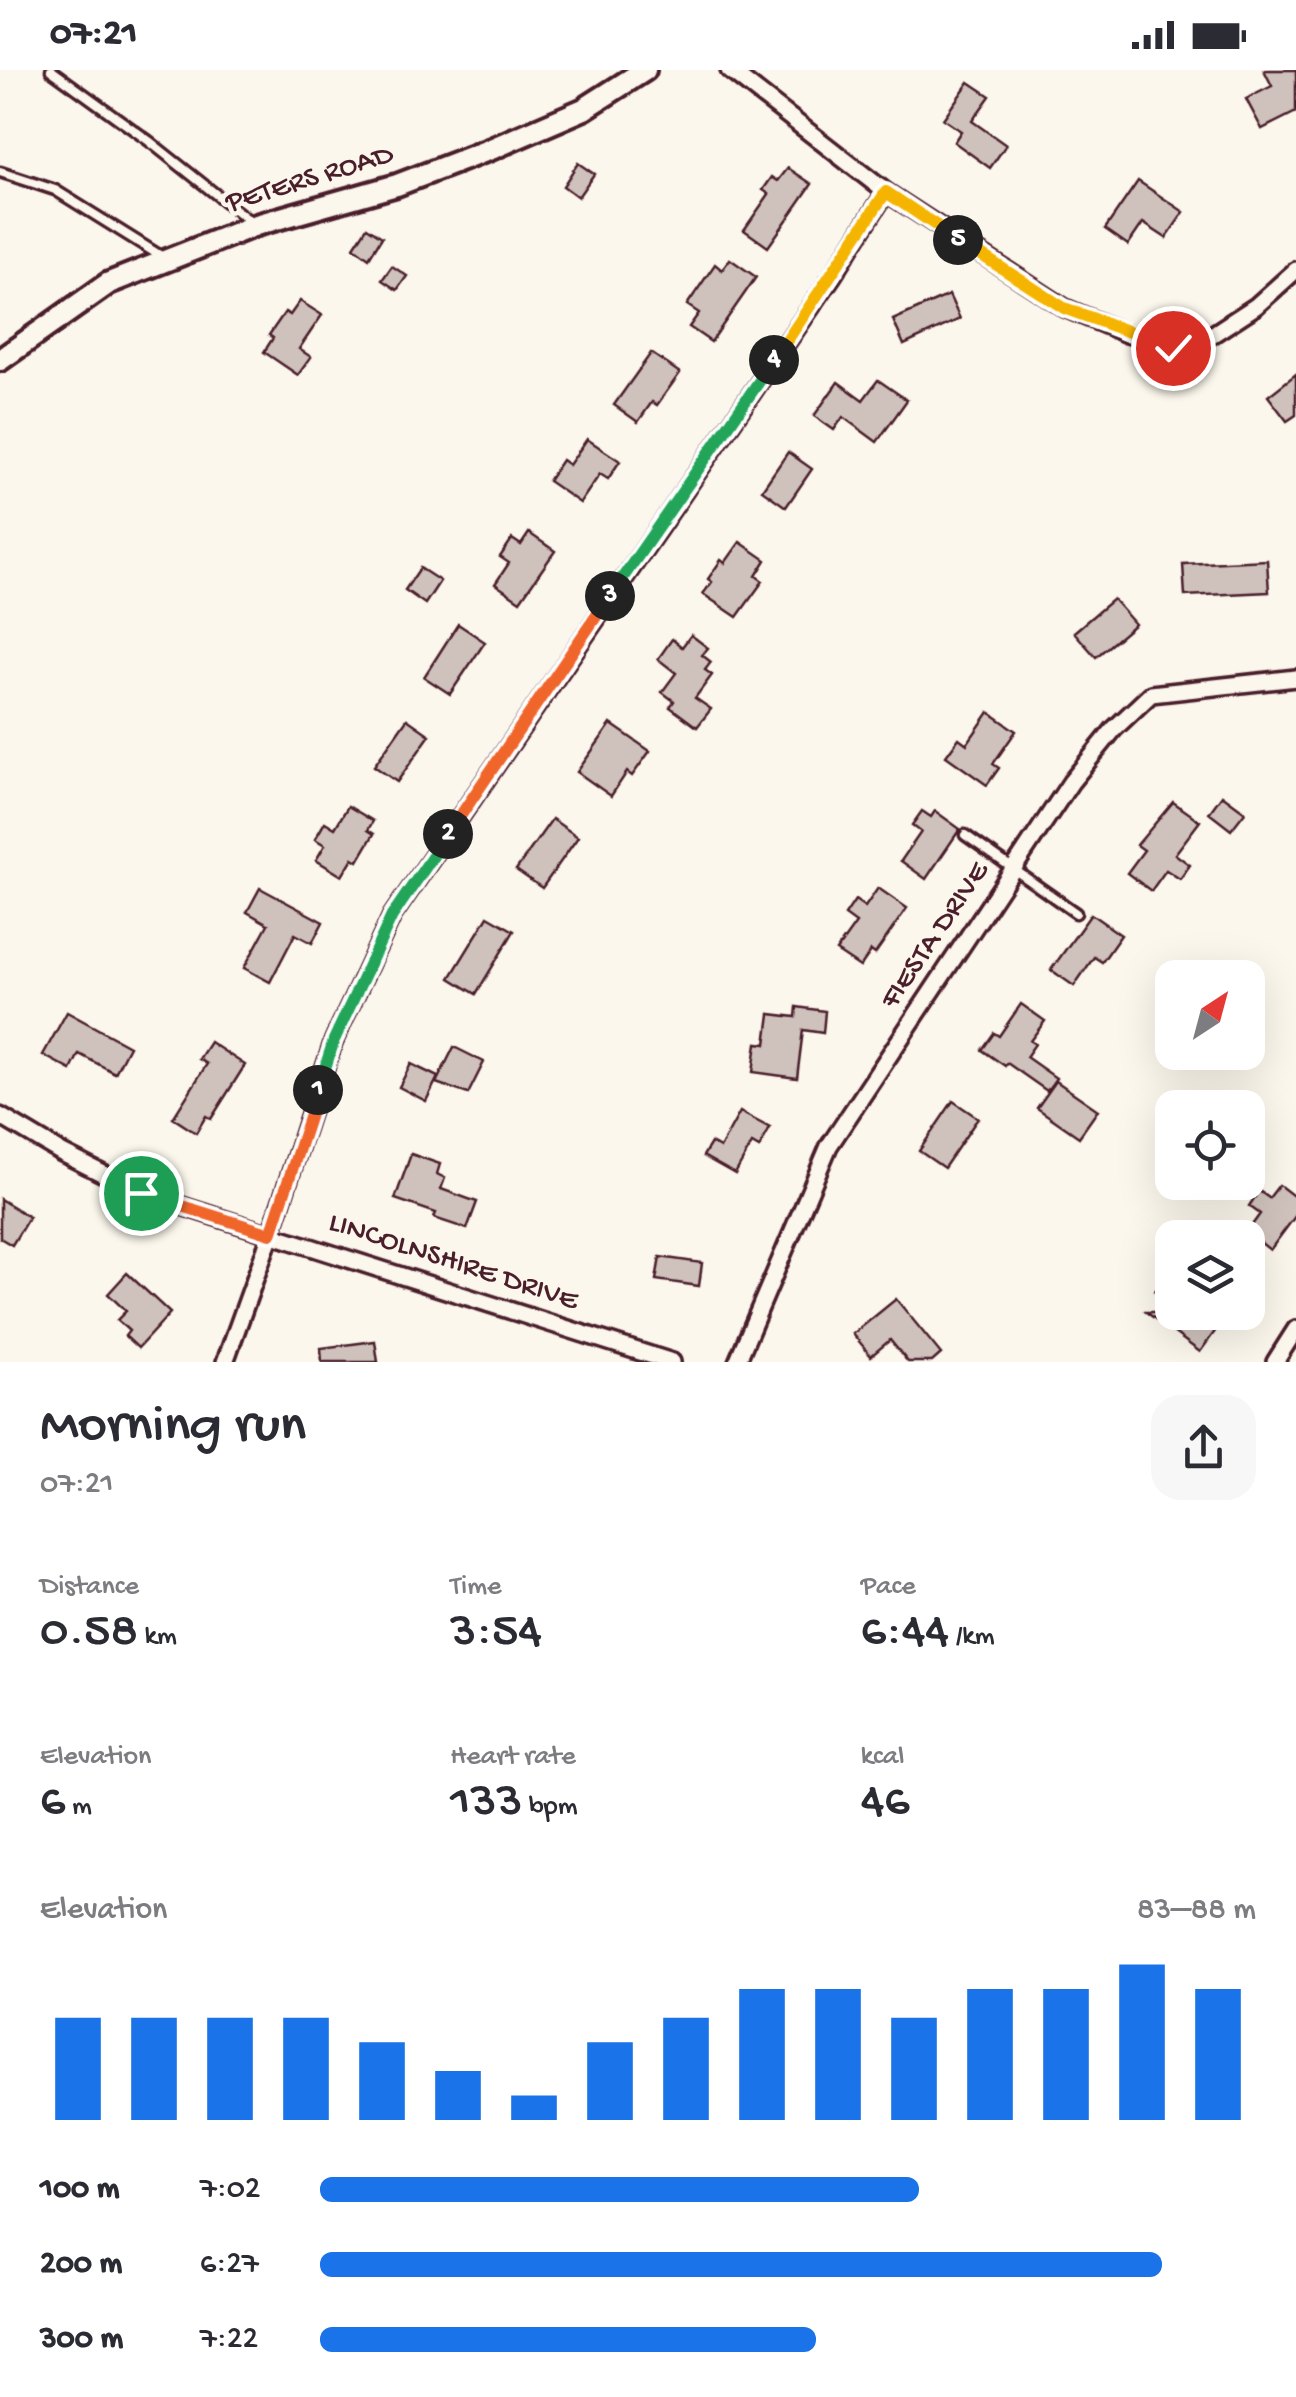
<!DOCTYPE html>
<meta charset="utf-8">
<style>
:root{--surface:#fff;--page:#f7f7f7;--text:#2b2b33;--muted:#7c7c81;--accent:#1a73e8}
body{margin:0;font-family:"Gochi Hand",sans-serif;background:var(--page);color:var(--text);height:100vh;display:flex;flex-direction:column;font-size:38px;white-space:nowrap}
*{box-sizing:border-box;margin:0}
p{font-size:32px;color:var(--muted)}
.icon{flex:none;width:55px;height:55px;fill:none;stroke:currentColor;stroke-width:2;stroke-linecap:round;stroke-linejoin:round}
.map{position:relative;height:1292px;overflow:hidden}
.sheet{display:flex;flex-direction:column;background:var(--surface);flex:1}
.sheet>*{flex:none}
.needle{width:65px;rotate:36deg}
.tools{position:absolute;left:1155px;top:890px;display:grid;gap:20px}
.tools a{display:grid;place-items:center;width:110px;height:110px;border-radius:20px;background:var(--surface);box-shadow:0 10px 40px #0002;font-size:50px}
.pin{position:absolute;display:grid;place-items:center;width:85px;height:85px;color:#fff;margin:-42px;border:5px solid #fff;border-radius:50%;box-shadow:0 2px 10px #0007}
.km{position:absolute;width:50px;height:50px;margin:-25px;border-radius:50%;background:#222;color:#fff;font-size:28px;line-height:50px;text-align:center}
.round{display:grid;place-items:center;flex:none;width:105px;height:105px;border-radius:30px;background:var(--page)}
.headline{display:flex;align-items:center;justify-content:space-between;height:170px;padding:0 40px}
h1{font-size:55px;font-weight:600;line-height:75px}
.stats{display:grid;grid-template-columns:repeat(3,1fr);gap:15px;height:170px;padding:10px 40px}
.stats div{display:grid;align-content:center}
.stats b{font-size:50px;font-weight:600}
.stats small{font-size:28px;font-weight:400}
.stats p{font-size:28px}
.chart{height:280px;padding:20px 40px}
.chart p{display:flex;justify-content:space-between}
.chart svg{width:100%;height:180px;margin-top:10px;stroke:var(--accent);stroke-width:6}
ul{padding:0 40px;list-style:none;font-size:32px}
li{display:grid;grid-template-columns:160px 120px 1fr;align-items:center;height:75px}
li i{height:25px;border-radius:12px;background:var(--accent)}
.status{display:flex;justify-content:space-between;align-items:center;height:70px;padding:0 50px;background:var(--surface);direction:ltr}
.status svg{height:28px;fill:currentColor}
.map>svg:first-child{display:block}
.building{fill:#cfc2bc;stroke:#4a1f2b;stroke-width:2.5}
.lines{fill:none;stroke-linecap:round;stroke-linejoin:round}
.service-casing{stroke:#4a1f2b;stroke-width:15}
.minor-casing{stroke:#4a1f2b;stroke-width:22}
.tertiary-casing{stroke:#4a1f2b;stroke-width:28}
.service{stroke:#fbf7ec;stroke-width:8}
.minor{stroke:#fbf7ec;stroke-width:15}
.tertiary{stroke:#fbf7ec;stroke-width:20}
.split-1-casing{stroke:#fff;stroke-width:20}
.split-2-casing{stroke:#fff;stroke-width:20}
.split-3-casing{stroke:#fff;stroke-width:20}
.split-4-casing{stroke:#fff;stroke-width:20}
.split-5-casing{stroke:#fff;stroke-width:20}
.split-6-casing{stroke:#fff;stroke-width:20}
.split-1{stroke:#f0652b;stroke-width:12}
.split-2{stroke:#22a559;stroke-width:12}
.split-3{stroke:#f0652b;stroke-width:12}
.split-4{stroke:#22a559;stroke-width:12}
.split-5{stroke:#f5b400;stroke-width:12}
.split-6{stroke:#f5b400;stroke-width:12}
.labels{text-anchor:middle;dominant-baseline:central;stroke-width:9;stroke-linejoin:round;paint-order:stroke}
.street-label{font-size:30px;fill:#4a1f2b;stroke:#fbf7ec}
</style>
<div class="status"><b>07:21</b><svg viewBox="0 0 49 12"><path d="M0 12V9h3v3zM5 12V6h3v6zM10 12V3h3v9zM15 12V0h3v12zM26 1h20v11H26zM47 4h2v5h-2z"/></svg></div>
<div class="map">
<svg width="1296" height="1292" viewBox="0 0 1296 1292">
<rect width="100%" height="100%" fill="#fbf7ec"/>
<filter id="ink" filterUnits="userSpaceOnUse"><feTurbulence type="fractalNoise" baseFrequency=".01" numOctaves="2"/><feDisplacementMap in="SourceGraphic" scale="20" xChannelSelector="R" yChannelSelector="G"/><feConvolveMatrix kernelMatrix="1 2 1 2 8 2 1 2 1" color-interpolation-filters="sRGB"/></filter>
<g filter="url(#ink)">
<g class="building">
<path d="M1264,0H1296V42L1262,59L1246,29L1272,16Z"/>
<path d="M969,12L990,26L972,51L1006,75L990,98L954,72L961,61L943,49Z"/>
<path d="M578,93L594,104L578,127L563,116Z"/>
<path d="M788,98L812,114L768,177L744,160L769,124L763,120L772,107L778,111Z"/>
<path d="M1138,111L1184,142L1166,168L1143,153L1128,175L1105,159Z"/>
<path d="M367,157L382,167L369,188L354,177Z"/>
<path d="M730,189L756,207L711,272L689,257L699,243L687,235L715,194L722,200Z"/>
<path d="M392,196L407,206L397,220L382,210Z"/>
<path d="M949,225L960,249L904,275L893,250Z"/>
<path d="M300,231L322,245L299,279L311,287L298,305L264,282L273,268L269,265L285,242L290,245Z"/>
<path d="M651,283L680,303L657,335L652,332L638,352L614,335Z"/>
<path d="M1296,304V345L1287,351L1268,326Z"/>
<path d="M878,310L907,330L877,372L843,347L834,360L814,346L838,312L863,330Z"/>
<path d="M587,369L620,391L608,409L600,404L580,433L548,411L562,390L569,395Z"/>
<path d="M788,382L812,399L786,437L762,420Z"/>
<path d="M529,463L555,481L520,531L495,514L509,493L500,487L512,469L521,475Z"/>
<path d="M740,472L766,490L756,506L763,511L737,547L703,524L712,512L708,509L721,490L725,493Z"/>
<path d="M1267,490L1269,522L1185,526L1183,494Z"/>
<path d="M420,498L440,511L425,534L405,520Z"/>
<path d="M1113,529L1135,554L1096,587L1074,562Z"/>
<path d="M458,554L485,572L450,624L424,607Z"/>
<path d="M691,565L708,578L702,585L711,592L705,600L712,605L695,628L711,639L697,657L670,637L674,631L662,622L676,603L658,589L672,569L682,577Z"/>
<path d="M989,642L1016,661L993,694L999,698L987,715L946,686L959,668L967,674Z"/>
<path d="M407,649L430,665L397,712L374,696Z"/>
<path d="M611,654L650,681L632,706L627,702L611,726L577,702Z"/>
<path d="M1222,725L1245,742L1231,760L1209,743Z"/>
<path d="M1173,732L1200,751L1175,784L1190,795L1180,809L1166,800L1151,821L1127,803L1144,780L1137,775Z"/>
<path d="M348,736L373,751L368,760L374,764L358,791L353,788L342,806L316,790L325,775L315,769L325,752L335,758Z"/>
<path d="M922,741L931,747L935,741L960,759L926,809L901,791L921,762L912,755Z"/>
<path d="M552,749L578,767L542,818L516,800Z"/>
<path d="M260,818L323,852L312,873L295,864L270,912L244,898L268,854L247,842Z"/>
<path d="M878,818L907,838L875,884L871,881L860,897L836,881L856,853L845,845L855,830L865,837Z"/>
<path d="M1091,844L1121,865L1102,892L1094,887L1074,916L1051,900Z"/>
<path d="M488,846L514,861L476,924L450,908Z"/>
<path d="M1021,934L1045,951L1030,971L1035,974L1026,987L1056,1008L1047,1021L1007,993L1005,996L982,980L994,963L999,966Z"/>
<path d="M797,937L825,941L823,963L803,960L797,1008L753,1002L757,973L766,974L770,944L796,947Z"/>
<path d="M67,942L129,976L115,1003L79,984L71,1000L43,985Z"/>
<path d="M210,972L245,995L211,1049L206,1046L196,1063L173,1048L207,994L199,989Z"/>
<path d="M454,977L484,992L468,1024L436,1013Z"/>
<path d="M411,994L438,1007L426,1031L399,1017Z"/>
<path d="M1056,1011L1098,1040L1079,1067L1037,1038Z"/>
<path d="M953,1031L978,1048L944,1098L919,1081Z"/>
<path d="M740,1042L770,1058L759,1078L752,1074L735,1104L703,1086L711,1073L720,1078Z"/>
<path d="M411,1084L440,1094L437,1104L445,1108L441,1119L477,1132L467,1159L434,1148L436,1143L395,1129Z"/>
<path d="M1279,1115L1296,1128V1145L1270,1180L1247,1162L1260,1144L1249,1136L1259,1121L1269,1128Z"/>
<path d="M0,1129L29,1147L12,1175L0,1168Z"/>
<path d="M660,1187L702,1193L699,1216L656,1210Z"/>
<path d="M1172,1196V1242H1191L1216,1260L1200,1282L1146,1242H1157L1166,1230L1155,1221Z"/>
<path d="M127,1203L170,1243L138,1278L125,1266L129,1261L117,1250L126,1241L108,1224Z"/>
<path d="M896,1229L941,1284L932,1292H908L890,1270L871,1286L853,1264Z"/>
<path d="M375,1271L378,1292H322L321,1278Z"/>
</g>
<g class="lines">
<g class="service-casing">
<g id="service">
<path d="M51,0L149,71L252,153"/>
<path d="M0,102L55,120L164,188"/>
<path d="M965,765L1076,843"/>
</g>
</g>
<g class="minor-casing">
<g id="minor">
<path d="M729,0L886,122L1065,238L1127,264L1173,278L1210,266L1256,236L1296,200"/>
<path d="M0,1046L62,1083L141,1123L672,1292"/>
<path d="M225,1292L271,1164L334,970L392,846L832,207L886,122"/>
<path d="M737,1292L829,1076L1071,712L1114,659L1151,624L1296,608"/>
<path d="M1275,1292L1296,1259"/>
</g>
</g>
<g class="tertiary-casing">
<path id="tertiary" d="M0,290L109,213L256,155L397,115L491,79L584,39L645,0"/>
</g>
<use href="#service" class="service"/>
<use href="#minor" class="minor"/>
<use href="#tertiary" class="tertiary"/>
</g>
</g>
<g class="lines" filter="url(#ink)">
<g class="split-1-casing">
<path id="split-1" d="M141,1123L271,1164L318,1020"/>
</g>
<g class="split-2-casing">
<path id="split-2" d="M318,1020L334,970L392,846L448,764"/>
</g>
<g class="split-3-casing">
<path id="split-3" d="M448,764L610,526"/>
</g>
<g class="split-4-casing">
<path id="split-4" d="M610,526L774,290"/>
</g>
<g class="split-5-casing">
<path id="split-5" d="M774,290L886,122L958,170"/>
</g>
<g class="split-6-casing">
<path id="split-6" d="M958,170L1064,238L1173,278"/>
</g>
<use href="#split-1" class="split-1"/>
<use href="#split-2" class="split-2"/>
<use href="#split-3" class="split-3"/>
<use href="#split-4" class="split-4"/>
<use href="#split-5" class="split-5"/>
<use href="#split-6" class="split-6"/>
</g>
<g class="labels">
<g class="street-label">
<text transform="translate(310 110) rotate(-17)">PETERS ROAD</text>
<text transform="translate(936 866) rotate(-56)">FIESTA DRIVE</text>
<text transform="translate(453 1193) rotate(18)">LINCOLNSHIRE DRIVE</text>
</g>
</g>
</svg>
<div class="tools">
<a><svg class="needle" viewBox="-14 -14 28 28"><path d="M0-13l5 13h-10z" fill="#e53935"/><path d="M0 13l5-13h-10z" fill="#7c7c81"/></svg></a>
<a><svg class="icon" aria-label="locate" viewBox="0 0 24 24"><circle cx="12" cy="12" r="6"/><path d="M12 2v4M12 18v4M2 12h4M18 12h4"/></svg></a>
<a><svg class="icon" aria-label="layers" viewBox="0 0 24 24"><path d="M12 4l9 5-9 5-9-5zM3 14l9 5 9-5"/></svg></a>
</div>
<div class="pin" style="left:141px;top:1123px;background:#1e9e55"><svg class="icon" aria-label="arrive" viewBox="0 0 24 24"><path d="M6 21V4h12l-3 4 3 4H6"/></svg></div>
<div class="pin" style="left:1173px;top:278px;background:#d93025"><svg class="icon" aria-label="check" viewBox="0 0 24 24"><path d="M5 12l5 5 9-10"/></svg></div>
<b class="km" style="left:318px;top:1020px">1</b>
<b class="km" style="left:448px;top:764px">2</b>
<b class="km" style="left:610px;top:526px">3</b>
<b class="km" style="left:774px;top:290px">4</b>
<b class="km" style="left:958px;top:170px">5</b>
</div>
<section class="sheet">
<div class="headline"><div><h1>Morning run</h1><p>07:21</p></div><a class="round"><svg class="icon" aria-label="share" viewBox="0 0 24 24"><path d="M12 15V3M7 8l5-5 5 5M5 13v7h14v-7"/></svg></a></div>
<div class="stats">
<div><p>Distance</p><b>0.58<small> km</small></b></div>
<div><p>Time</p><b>3:54</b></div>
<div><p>Pace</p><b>6:44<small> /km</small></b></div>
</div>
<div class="stats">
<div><p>Elevation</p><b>6<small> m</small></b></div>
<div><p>Heart rate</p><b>133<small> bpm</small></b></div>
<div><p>kcal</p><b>46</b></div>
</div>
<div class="chart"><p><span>Elevation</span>83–88 m</p>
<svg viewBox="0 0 160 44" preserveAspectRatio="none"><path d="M5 44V19M15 44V19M25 44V19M35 44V19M45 44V25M55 44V32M65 44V38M75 44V25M85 44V19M95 44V12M105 44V12M115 44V19M125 44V12M135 44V12M145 44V6M155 44V12"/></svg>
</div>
<ul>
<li><b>100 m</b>7:02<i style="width:64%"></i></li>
<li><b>200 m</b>6:27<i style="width:90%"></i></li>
<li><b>300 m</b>7:22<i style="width:53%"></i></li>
</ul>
</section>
